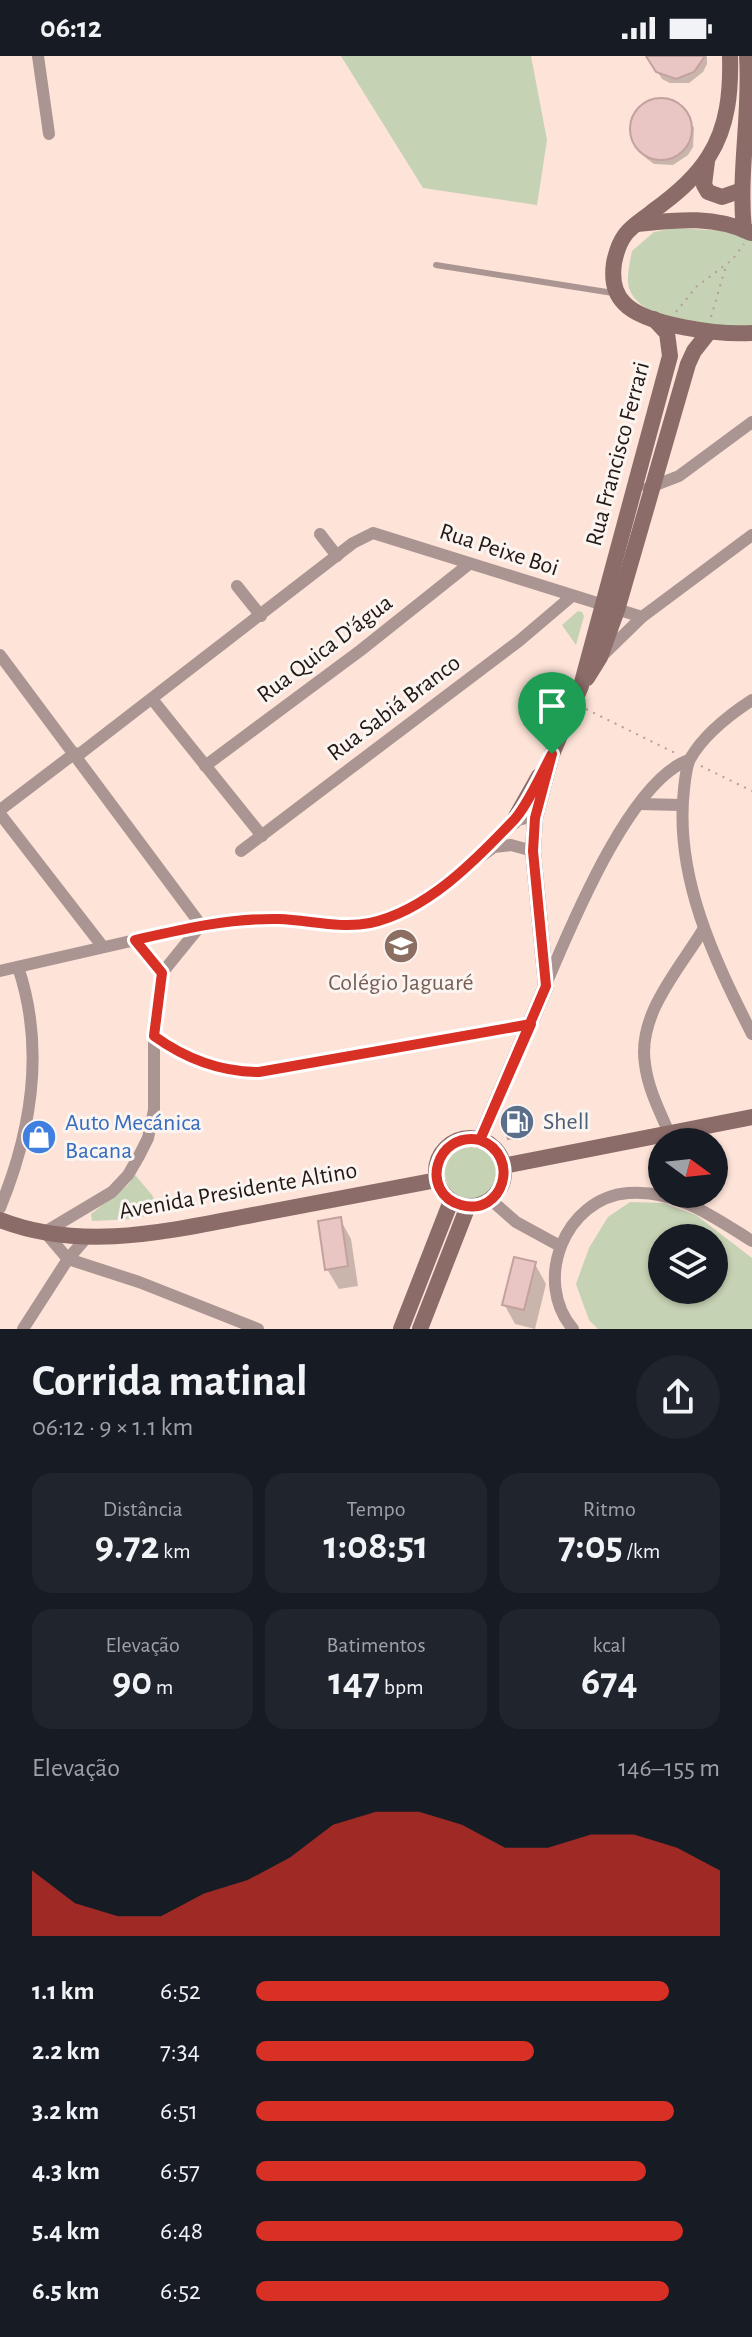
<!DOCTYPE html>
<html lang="pt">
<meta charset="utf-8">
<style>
:root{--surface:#171b24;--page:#20242c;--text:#f1f3f6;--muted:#9ea1a6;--accent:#d93025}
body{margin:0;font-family:"Alegreya Sans",sans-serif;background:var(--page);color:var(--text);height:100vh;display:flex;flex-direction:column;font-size:30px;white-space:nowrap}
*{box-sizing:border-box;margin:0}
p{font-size:26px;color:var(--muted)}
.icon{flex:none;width:44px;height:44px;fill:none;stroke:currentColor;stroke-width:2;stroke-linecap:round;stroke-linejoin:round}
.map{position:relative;height:1273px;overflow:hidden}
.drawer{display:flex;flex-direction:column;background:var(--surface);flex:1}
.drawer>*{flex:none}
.needle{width:52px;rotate:105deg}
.controls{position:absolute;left:648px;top:1072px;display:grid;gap:16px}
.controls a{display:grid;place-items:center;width:80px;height:80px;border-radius:50%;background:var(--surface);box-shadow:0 2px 6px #0004;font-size:40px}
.pin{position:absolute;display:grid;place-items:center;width:68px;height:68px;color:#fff;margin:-82px -34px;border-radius:50% 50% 50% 0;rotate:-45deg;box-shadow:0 0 8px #0007}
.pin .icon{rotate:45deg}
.round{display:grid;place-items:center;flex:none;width:84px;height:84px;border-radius:42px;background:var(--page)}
.summary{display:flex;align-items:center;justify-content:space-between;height:136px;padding:0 32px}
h1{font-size:44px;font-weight:700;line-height:60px}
.figures{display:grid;grid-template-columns:repeat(3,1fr);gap:12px;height:136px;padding:8px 32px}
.figures div{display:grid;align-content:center;border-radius:20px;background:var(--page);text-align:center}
.figures b{font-size:40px;font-weight:700}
.figures small{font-size:22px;font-weight:400}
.figures p{font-size:22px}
.chart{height:224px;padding:16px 32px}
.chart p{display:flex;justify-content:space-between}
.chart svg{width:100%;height:144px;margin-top:8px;fill:var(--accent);opacity:.7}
ul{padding:0 32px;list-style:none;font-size:26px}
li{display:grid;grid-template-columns:128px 96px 1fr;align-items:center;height:60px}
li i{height:20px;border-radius:10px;background:var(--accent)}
.status{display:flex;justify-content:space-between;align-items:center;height:56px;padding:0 40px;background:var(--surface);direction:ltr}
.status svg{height:22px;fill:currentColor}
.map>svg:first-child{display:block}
.green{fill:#c6d2b4;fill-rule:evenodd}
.shadow{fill:#0003}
.building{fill:#e9c6c4;stroke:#c3a19f;stroke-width:2}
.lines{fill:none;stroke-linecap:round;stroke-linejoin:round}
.path{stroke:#b49f96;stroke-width:2;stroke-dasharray:2 6;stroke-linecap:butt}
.lane{stroke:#ab9592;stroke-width:6}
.street{stroke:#ab9592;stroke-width:12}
.secondary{stroke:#8b6c69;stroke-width:16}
.route-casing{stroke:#fff;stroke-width:16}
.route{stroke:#d93025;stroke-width:10}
.labels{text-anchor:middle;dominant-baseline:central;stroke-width:6;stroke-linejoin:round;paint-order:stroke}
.street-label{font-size:24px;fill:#231813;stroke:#fbf5f2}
.education-label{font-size:24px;fill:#785e54;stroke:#fbf5f2}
.service-label{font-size:24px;fill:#4e5e75;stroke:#fbf5f2;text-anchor:start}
.shop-label{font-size:24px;fill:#366cbe;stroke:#fbf5f2;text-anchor:start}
</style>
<div class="status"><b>06:12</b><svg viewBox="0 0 49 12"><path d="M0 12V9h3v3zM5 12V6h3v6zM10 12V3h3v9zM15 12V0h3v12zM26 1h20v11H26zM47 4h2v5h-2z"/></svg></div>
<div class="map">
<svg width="752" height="1273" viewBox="0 0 752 1273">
<rect width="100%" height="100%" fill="#fde3d8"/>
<g class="green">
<path d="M341,0H531L547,84L537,149L423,132Z"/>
<path d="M675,172L727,175L752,184V269C720,275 641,268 629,232C626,221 630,206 632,195L654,176Z"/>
<path d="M578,555L582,556L584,560L576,589L562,569Z"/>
<circle cx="471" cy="1117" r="26"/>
<path d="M135,1119L152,1139L161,1156L134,1163L92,1165L91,1158L128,1129Z"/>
<path d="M630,1146L664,1147L696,1159L752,1202V1273H598L589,1264L576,1228L589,1192L608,1161ZM662,1182H714V1234H662Z"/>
</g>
<g class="shadow">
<path d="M648,0H707V8L703,16L689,27H670L662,23Z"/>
<path d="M651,45H670L685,56L694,72L693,91L688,99L673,109L654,108L646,102L632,77L636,58Z"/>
<path d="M340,1163L351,1183L358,1230L339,1233L327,1213Z"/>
<path d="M535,1208L546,1228L535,1273L515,1268L504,1248Z"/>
</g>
<g class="building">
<path d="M646,0H705L694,16L676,23L656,16Z"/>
<circle cx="661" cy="73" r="31"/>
<path d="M528,1057L531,1072H526L527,1080L508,1083L503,1061Z"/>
<path d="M341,1161L348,1210L325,1214L318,1165Z"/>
<path d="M514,1201L536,1206L524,1254L502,1249Z"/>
</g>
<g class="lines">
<g class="path">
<path d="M676,256L696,231L732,204L744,188"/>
<path d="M711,261L726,210"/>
<path d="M586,653L677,698"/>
<path d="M701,710L752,735"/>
</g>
<path class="lane" d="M436,209L613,237"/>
<g class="street">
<path d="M38,0L49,78"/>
<path d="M648,432L679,420L752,366"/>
<path d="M320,478L337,500"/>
<path d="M237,530L261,560"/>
<path d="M0,599L201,869L0,915"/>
<path d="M602,600L642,561L752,479"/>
<path d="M152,643L262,780"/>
<path d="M752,644C729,659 704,678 690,703C686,711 685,724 684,733C674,820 714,903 752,978"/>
<path d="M77,700L353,487L373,477L642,561"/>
<path d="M205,710L361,594L469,508"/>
<path d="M639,748L682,749"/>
<path d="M0,754L75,697"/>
<path d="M0,758L103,891"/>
<path d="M486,792C499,777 513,759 535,762"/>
<path d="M241,795L519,585L572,540"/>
<path d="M135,884L162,917"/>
<path d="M547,926C571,870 630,724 689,704"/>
<path d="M154,980C186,1003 219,1016 259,1016L531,968"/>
<path d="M670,1079C660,1056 648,1033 645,1008C637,959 679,913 703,874"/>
<path d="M491,1144L516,1166L560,1190"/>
<path d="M0,1152C32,1074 45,991 18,911"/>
<path d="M68,1203L45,1176L112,1136L128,1119L139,1100L148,1082L154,1054V980L162,917L201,869L240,863H281L346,870L370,867L413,850L494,791L511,789L533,795"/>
<path d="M68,1203L139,1226L258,1273"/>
<path d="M23,1273L68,1203L87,1181"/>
<path d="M573,1273C532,1225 565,1142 628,1137C676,1133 714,1161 752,1185"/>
</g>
<g class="secondary">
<path d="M730,0C731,35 728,70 709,100C695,123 674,140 653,155C644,163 632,169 625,179C619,187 616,197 614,207C612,221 613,236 624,247C645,270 721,279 752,277"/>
<path d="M707,105L704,129L708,136L722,141L742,134"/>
<path d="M637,168C676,164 714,159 751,177"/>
<path d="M744,174C738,116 751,58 747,0"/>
<path d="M587,622L600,601L617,554L688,308L694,295L709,276"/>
<path d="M513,766L539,720"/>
<circle cx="470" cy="1116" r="34"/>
<path d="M480,1084L546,930L533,795L535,762L552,698L581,630L670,300L667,277L654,263"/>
<path d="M503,1110L752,1061"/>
<path d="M0,1164C85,1197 172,1174 258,1158C318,1147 377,1135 437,1124"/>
<path d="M401,1273L451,1145"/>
<path d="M420,1273L468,1150"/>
</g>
</g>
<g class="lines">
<g class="route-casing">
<path id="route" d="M552,698C542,716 526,753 512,766C474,806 426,855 370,867C340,873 309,864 279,863C229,862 183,873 135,884L162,917L154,980C186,1003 219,1016 259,1016L531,968L480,1084C435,1075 419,1137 461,1149C503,1161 522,1100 480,1084L546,930L533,795L535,762L552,698"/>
</g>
<use href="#route" class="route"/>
</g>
<defs>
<g id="school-disc" transform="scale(1.8)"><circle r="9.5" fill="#8d6e63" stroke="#fbf5f2"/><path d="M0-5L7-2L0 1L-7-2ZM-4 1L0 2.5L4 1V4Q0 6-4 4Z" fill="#fff"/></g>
<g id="fuel-disc" transform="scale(1.8)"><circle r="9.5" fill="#5c6f8a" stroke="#fbf5f2"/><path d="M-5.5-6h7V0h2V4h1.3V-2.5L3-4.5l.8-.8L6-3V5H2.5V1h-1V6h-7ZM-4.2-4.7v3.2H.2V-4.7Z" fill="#fff"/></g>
<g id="shop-disc" transform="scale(1.8)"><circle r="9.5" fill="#3f7fe0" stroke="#fbf5f2"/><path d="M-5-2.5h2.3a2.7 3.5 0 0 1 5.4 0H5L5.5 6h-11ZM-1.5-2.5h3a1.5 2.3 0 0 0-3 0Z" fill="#fff"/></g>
</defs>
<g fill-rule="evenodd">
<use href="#school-disc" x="401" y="890"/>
<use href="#fuel-disc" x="517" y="1066"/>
<use href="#shop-disc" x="39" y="1081"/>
</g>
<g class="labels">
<g class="street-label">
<text transform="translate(618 398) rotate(-75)">Rua Francisco Ferrari</text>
<text transform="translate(499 494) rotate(18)">Rua Peixe Boi</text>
<text transform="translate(325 593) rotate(-37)">Rua Quica D'água</text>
<text transform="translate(394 652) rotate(-37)">Rua Sabiá Branco</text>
<text transform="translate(238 1135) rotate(-10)">Avenida Presidente Altino</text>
</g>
<g class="education-label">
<text x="401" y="927">Colégio Jaguaré</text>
</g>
<g class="service-label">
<text x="543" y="1066">Shell</text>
</g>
<g class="shop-label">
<text x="65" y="1067">Auto Mecánica<tspan x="65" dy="28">Bacana</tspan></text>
</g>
</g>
</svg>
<div class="controls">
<a><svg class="needle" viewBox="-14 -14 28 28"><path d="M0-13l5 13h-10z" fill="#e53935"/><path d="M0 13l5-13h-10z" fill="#9ea1a6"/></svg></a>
<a><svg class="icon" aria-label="layers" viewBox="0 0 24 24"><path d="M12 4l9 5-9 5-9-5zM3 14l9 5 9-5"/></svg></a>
</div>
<div class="pin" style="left:552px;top:698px;background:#1e9e55"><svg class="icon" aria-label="arrive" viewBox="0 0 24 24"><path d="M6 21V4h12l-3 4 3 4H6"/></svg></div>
</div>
<section class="drawer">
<div class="summary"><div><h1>Corrida matinal</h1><p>06:12 · 9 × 1.1 km</p></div><a class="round"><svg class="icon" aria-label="share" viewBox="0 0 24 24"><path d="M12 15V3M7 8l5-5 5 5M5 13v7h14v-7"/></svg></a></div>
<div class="figures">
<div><p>Distância</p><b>9.72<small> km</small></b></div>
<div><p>Tempo</p><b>1:08:51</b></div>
<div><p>Ritmo</p><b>7:05<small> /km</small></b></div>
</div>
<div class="figures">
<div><p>Elevação</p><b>90<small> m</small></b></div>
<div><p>Batimentos</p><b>147<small> bpm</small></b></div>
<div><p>kcal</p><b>674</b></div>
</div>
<div class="chart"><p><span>Elevação</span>146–155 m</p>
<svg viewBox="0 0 160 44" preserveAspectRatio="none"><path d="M0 44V24L10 34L20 38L30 38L40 31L50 27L60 20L70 10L80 6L90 6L100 10L110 17L120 17L130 13L140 13L150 17L160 24V44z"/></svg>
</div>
<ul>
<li><b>1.1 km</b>6:52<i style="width:89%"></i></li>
<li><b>2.2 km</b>7:34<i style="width:60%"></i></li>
<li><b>3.2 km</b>6:51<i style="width:90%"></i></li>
<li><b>4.3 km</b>6:57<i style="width:84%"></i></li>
<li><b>5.4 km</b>6:48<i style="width:92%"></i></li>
<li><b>6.5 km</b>6:52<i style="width:89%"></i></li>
</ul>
</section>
